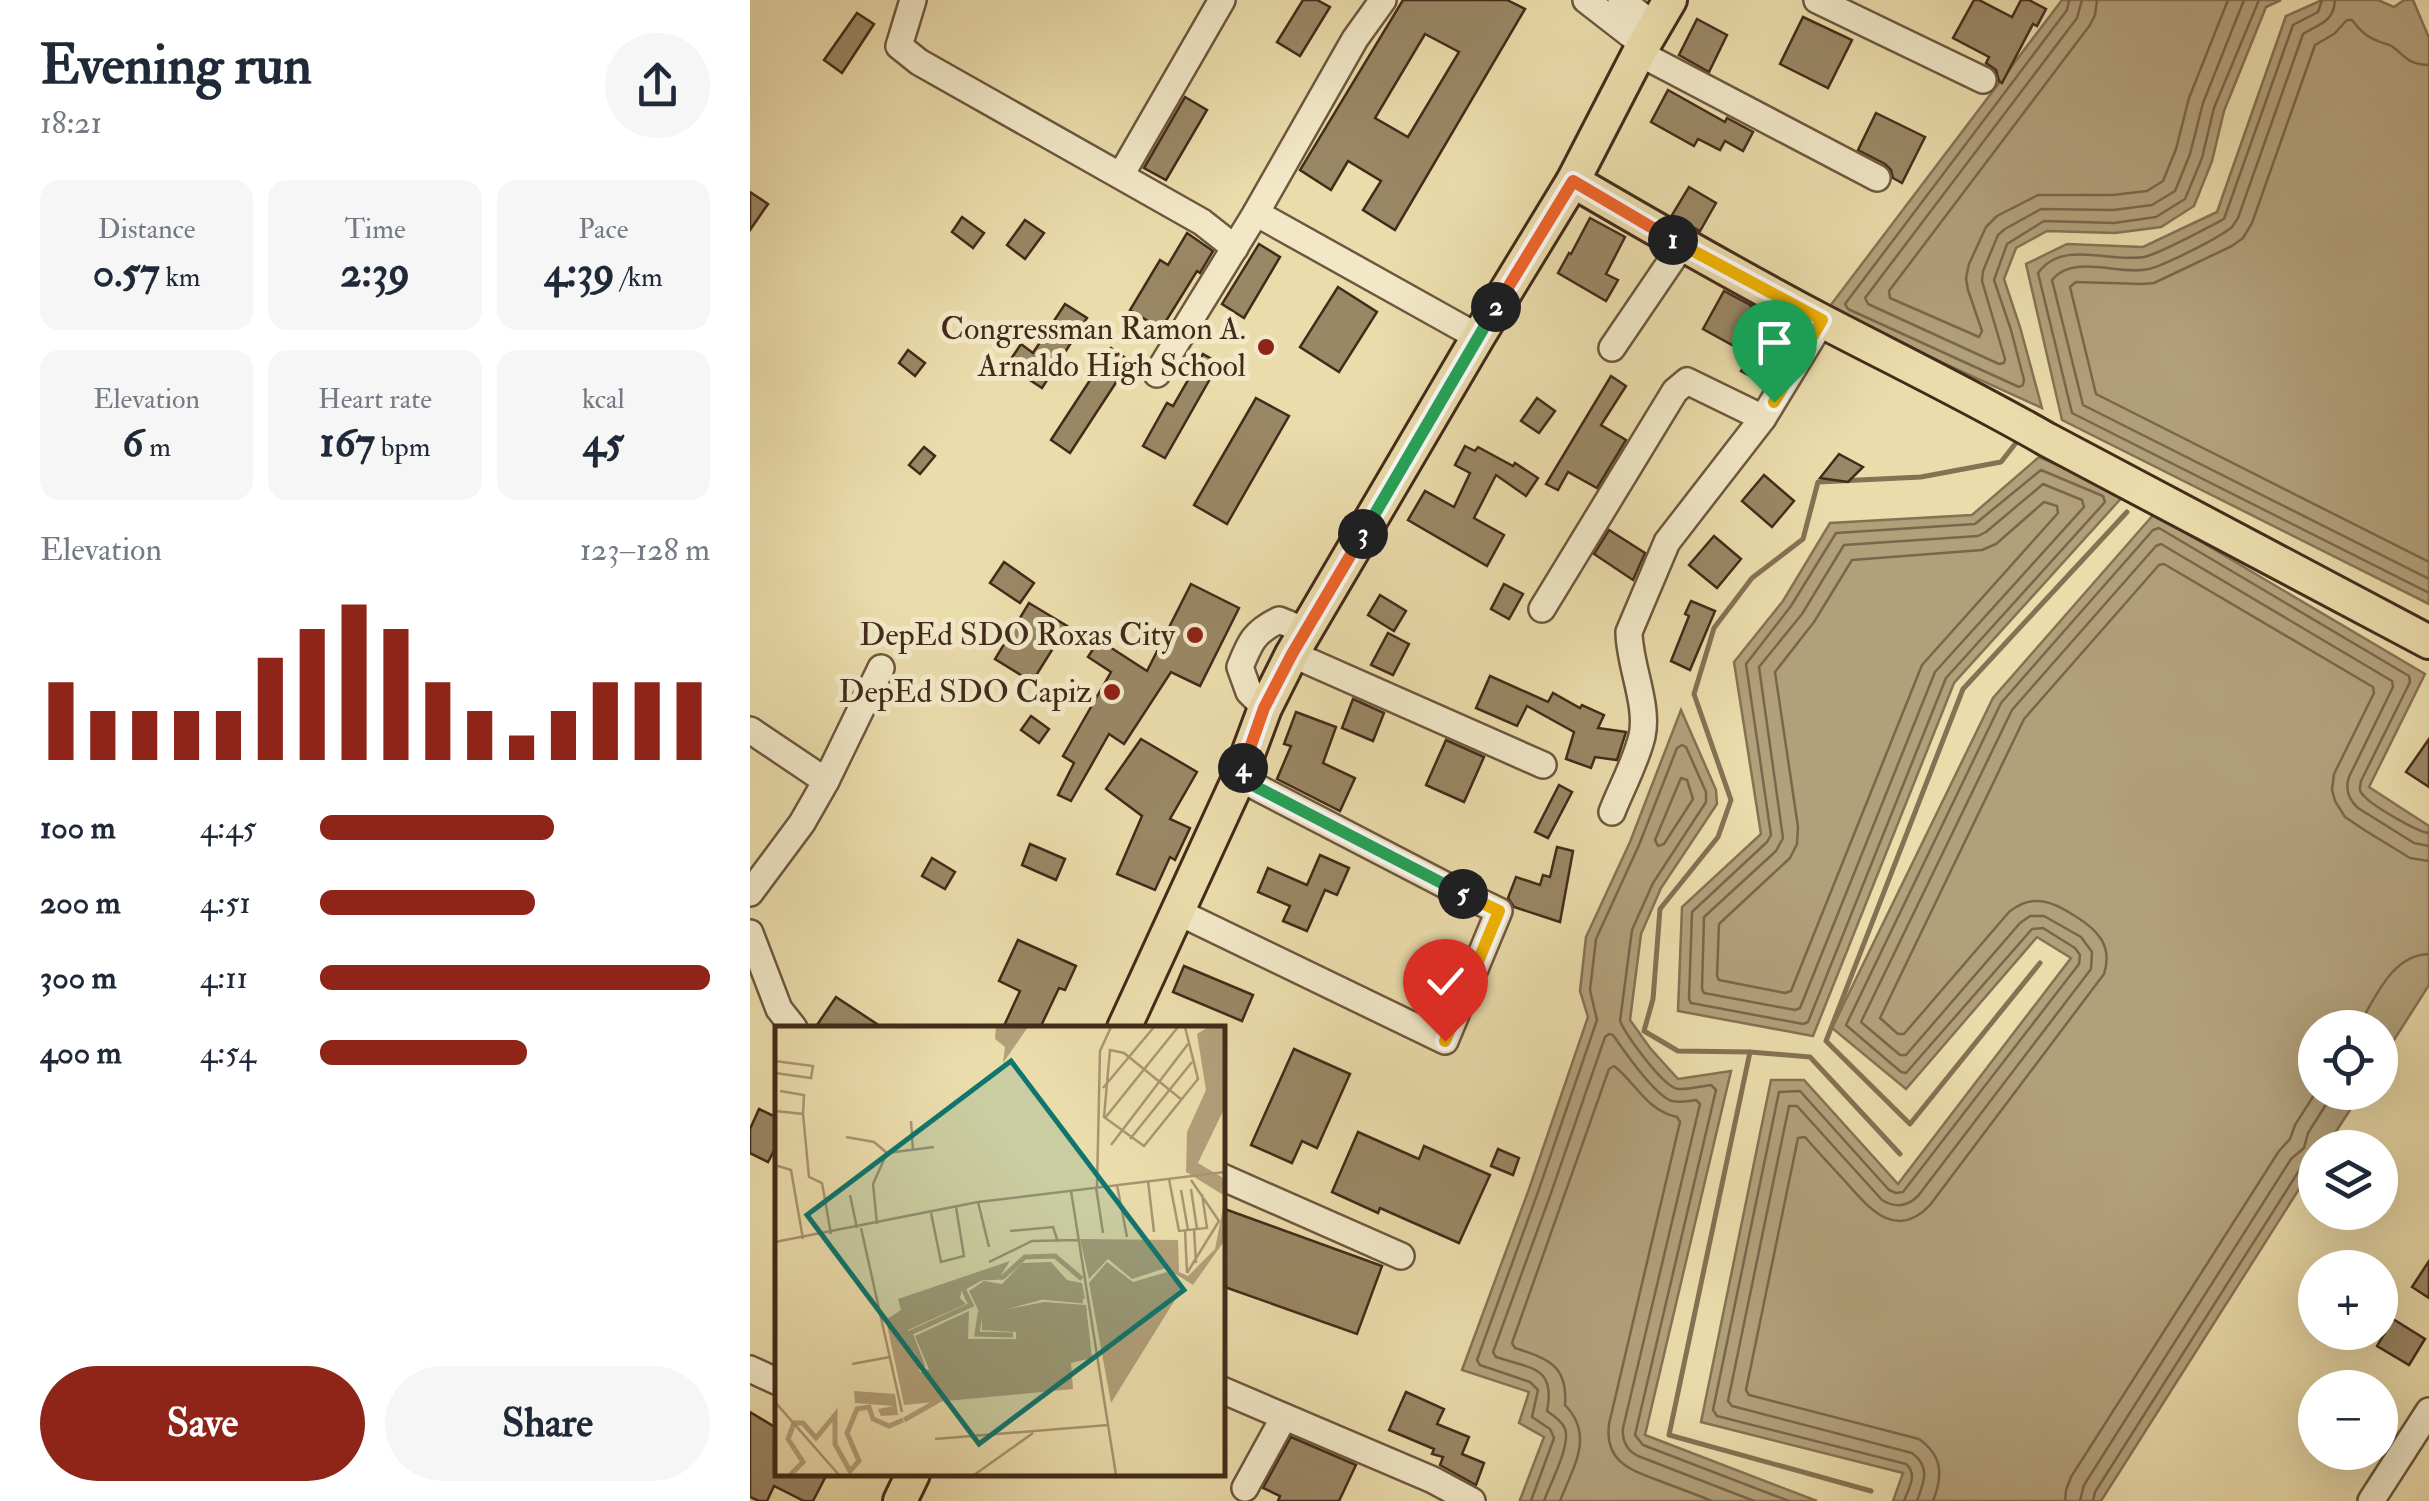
<!DOCTYPE html>
<meta charset="utf-8">
<style>
:root{--surface:#fff;--page:#f6f6f7;--text:#1f2937;--muted:#747a83;--accent:#8f2418}
body{margin:0;font-family:"IM FELL Double Pica",serif;background:var(--page);color:var(--text);height:100vh;display:flex;flex-direction:column;font-size:38px;white-space:nowrap}
*{box-sizing:border-box;margin:0}
p{font-size:32px;color:var(--muted)}
.icon{flex:none;width:55px;height:55px;fill:none;stroke:currentColor;stroke-width:2;stroke-linecap:round;stroke-linejoin:round}
.map{position:relative;flex:1;overflow:hidden}
.details{display:flex;flex-direction:column;background:var(--surface);width:750px}
.details>*{flex:none}
.tools{position:absolute;left:1548px;top:1010px;display:grid;gap:20px}
.tools a{display:grid;place-items:center;width:100px;height:100px;border-radius:50%;background:var(--surface);box-shadow:0 10px 40px #0002;font-size:50px}
.pin{position:absolute;display:grid;place-items:center;width:85px;height:85px;color:#fff;margin:-102px -42px;border-radius:50% 50% 50% 0;rotate:-45deg;box-shadow:0 0 10px #0007}
.pin .icon{rotate:45deg}
.km{position:absolute;width:50px;height:50px;margin:-25px;border-radius:50%;background:#222;color:#fff;font-size:28px;line-height:50px;text-align:center}
.round{display:grid;place-items:center;flex:none;width:105px;height:105px;border-radius:52px;background:var(--page)}
.head{display:flex;align-items:center;justify-content:space-between;height:170px;padding:0 40px}
h1{font-size:55px;font-weight:700;line-height:75px}
.figures{display:grid;grid-template-columns:repeat(3,1fr);gap:15px;height:170px;padding:10px 40px}
.figures div{display:grid;align-content:center;border-radius:20px;background:var(--page);text-align:center}
.figures b{font-size:42px;font-weight:700}
.figures small{font-size:28px;font-weight:400}
.figures p{font-size:28px}
.chart{height:280px;padding:20px 40px}
.chart p{display:flex;justify-content:space-between}
.chart svg{width:100%;height:180px;margin-top:10px;stroke:var(--accent);stroke-width:6}
.button{display:flex;gap:20px;margin-top:auto;padding:20px 40px}
.button a{flex:1;height:115px;border-radius:60px;background:var(--accent);color:#fff;font-size:40px;font-weight:700;line-height:115px;text-align:center}
.button a+a{background:var(--page);color:var(--text)}
ul{padding:0 40px;list-style:none;font-size:32px}
li{display:grid;grid-template-columns:160px 120px 1fr;align-items:center;height:75px}
li i{height:25px;border-radius:12px;background:var(--accent)}
main{display:flex;flex:1;min-height:0}
.map>svg:first-child{display:block}
.water{fill:#b2a07a;stroke:#867154;stroke-width:2.5}
.lines{fill:none;stroke-linecap:round;stroke-linejoin:round}
.shore{stroke:#7a664a;stroke-width:2.5}
.stream{stroke:#867154;stroke-width:5}
.building{fill:#9a8765;stroke:#432b1a;stroke-width:2.5;fill-rule:evenodd}
.minor-casing{stroke:#6d573e;stroke-width:30}
.major-casing{stroke:#432b1a;stroke-width:38}
.minor{stroke:#f2e8c8;stroke-width:25}
.major{stroke:#ebdcab;stroke-width:32}
.split-1-casing{stroke:#fff;stroke-width:20}
.split-2-casing{stroke:#fff;stroke-width:20}
.split-3-casing{stroke:#fff;stroke-width:20}
.split-4-casing{stroke:#fff;stroke-width:20}
.split-5-casing{stroke:#fff;stroke-width:20}
.split-6-casing{stroke:#fff;stroke-width:20}
.split-1{stroke:#f5b400;stroke-width:12}
.split-2{stroke:#f0652b;stroke-width:12}
.split-3{stroke:#22a559;stroke-width:12}
.split-4{stroke:#f0652b;stroke-width:12}
.split-5{stroke:#22a559;stroke-width:12}
.split-6{stroke:#f5b400;stroke-width:12}
.poi-dot{fill:#8f2418;stroke:#f2e8c8;stroke-width:4}
.labels{text-anchor:middle;dominant-baseline:central;stroke-width:10;stroke-linejoin:round;paint-order:stroke}
.poi-label{font-size:32px;fill:#432b1a;stroke:#f2e8c8;text-anchor:end}
.inset-river{fill:none;stroke:#b2a07a;stroke-width:5}
.inset-road{fill:none;stroke:#a89571;stroke-width:2.5}
.view{fill:#0f766e;fill-opacity:0.15;stroke:#0f766e;stroke-width:5}
.inset-edge{fill:none;stroke:#432b1a;stroke-width:5}
</style>
<main>
<section class="details">
<div class="head"><div><h1>Evening run</h1><p>18:21</p></div><a class="round"><svg class="icon" aria-label="share" viewBox="0 0 24 24"><path d="M12 15V3M7 8l5-5 5 5M5 13v7h14v-7"/></svg></a></div>
<div class="figures">
<div><p>Distance</p><b>0.57<small> km</small></b></div>
<div><p>Time</p><b>2:39</b></div>
<div><p>Pace</p><b>4:39<small> /km</small></b></div>
</div>
<div class="figures">
<div><p>Elevation</p><b>6<small> m</small></b></div>
<div><p>Heart rate</p><b>167<small> bpm</small></b></div>
<div><p>kcal</p><b>45</b></div>
</div>
<div class="chart"><p><span>Elevation</span>123–128 m</p>
<svg viewBox="0 0 160 44" preserveAspectRatio="none"><path d="M5 44V25M15 44V32M25 44V32M35 44V32M45 44V32M55 44V19M65 44V12M75 44V6M85 44V12M95 44V25M105 44V32M115 44V38M125 44V32M135 44V25M145 44V25M155 44V25"/></svg>
</div>
<ul>
<li><b>100 m</b>4:45<i style="width:60%"></i></li>
<li><b>200 m</b>4:51<i style="width:55%"></i></li>
<li><b>300 m</b>4:11<i style="width:100%"></i></li>
<li><b>400 m</b>4:54<i style="width:53%"></i></li>
</ul>
<div class="button"><a>Save</a><a>Share</a></div>
</section>
<div class="map">
<svg width="1679" height="1501" viewBox="0 0 1679 1501">
<rect width="100%" height="100%" fill="#ebdcab"/>
<filter id="stains"><feTurbulence type="fractalNoise" baseFrequency=".002" numOctaves="4"/><feColorMatrix values="0 0 0 0 .2 0 0 0 0 .09 0 0 0 0 .02 0 0 0 .5 -.17"/></filter>
<radialGradient id="worn" r=".72"><stop offset=".6" stop-color="#630" stop-opacity="0"/><stop offset="1" stop-color="#630" stop-opacity=".3"/></radialGradient>
<g class="water">
<path d="M1312,0H1531L1516,7L1474,111L1462,161L1444,206L1411,227L1365,233L1297,231L1266,248L1254,279L1270,327L1292,408L1077,310Z"/>
<path d="M1572,0H1628L1644,7L1654,0H1663L1679,38V604L1312,420L1276,264L1317,244L1393,247L1467,212L1536,16Z"/>
<path d="M1289,457L1375,494L1204,683L1063,1036L928,1011L932,907L1011,834L984,662L1033,601L1080,523L1222,515Z"/>
<path d="M1404,514L1675,674L1619,787L1679,826V985L1630,1062V1028H1565V1092L1611,1093L1576,1147L1565,1148V1164L1351,1501H1143L1153,1473L951,1422L1021,1080H1054L1148,1184L1321,958L1287,937L1156,1089L1082,1028L1243,698Z"/>
<path d="M931,710L966,790L967,804L911,888L891,934L880,1020L900,1048L928,1079L981,1071L895,1435L1067,1501H772L770,1500L794,1437L769,1423L779,1392L712,1370L779,1189L838,1017L830,991L836,937L880,842Z"/>
</g>
<g class="lines">
<g class="shore">
<path d="M1319,0L1317,10L1095,304L1098,309L1269,387L1273,385L1274,380L1261,330L1244,280L1257,244L1294,221L1364,223L1406,217L1435,199L1452,158L1464,108L1509,0"/>
<path d="M1332,0L1327,18L1115,298L1118,304L1249,364L1254,363L1255,359L1232,281L1233,271L1248,235L1255,229L1291,209L1363,210L1402,205L1425,191L1440,154L1453,103L1494,0"/>
<path d="M1347,0L1345,15L1340,25L1139,291L1140,298L1229,337L1232,331L1218,290L1216,278L1219,264L1236,227L1247,216L1288,195H1363L1397,191L1413,181L1426,149L1439,98L1478,0"/>
<path d="M1572,0L1568,12L1543,25L1474,219C1459,227 1409,254 1394,257C1359,263 1313,239 1288,273L1322,413L1679,593"/>
<path d="M1585,0C1584,22 1569,24 1553,34L1488,218L1482,227C1469,238 1415,265 1399,269C1370,276 1322,253 1302,280L1333,405L1679,579"/>
<path d="M1679,65C1658,64 1657,58 1643,47C1639,44 1632,43 1628,41C1616,37 1609,29 1602,20H1597L1584,34L1565,45L1502,223L1493,238L1482,246L1404,283L1392,284L1326,282L1320,287L1346,394L1679,562"/>
<path d="M1291,470L1353,496L1355,502L1196,678L1058,1022L1053,1024L941,1003L939,999L942,912L1017,842L1021,835L996,664L1041,606L1086,533L1225,524Z"/>
<path d="M1293,484L1332,500L1334,507L1185,672L1050,1008L1045,1010L954,993L952,989L954,917L1026,851L1033,838L1009,667L1052,614L1094,545L1228,536L1236,532Z"/>
<path d="M1294,502L1307,506L1308,513L1172,665L1041,991L1035,993L969,980L967,976L969,924L1040,858L1047,844L1048,827L1025,672L1064,622L1102,560L1232,550L1246,544Z"/>
<path d="M931,778L937,780L943,799L914,844L908,846L905,840Z"/>
<path d="M1607,1028C1625,999 1641,955 1679,954"/>
<path d="M781,1501L804,1438L800,1429L782,1417L788,1390L780,1382L730,1365L727,1360L788,1192L847,1020L840,990L846,939L889,845L927,748L932,745L936,747L956,792V802L903,883L882,930L870,1021C876,1035 913,1087 928,1089C938,1090 951,1086 961,1085L966,1090L885,1435L893,1445L1039,1501"/>
<path d="M794,1501C800,1484 821,1445 815,1429C812,1421 804,1416 797,1411C806,1366 781,1369 746,1357L743,1352L800,1196L855,1037L859,1034L863,1035C874,1051 905,1096 922,1101C930,1103 938,1101 946,1100L950,1104L873,1428C872,1440 876,1450 888,1456L1004,1501"/>
<path d="M810,1501C823,1467 845,1436 815,1405C818,1365 798,1359 765,1348L762,1343L859,1069L864,1066C886,1083 897,1111 927,1117L930,1122L859,1424C854,1465 885,1471 915,1483C931,1489 947,1495 962,1501"/>
<path d="M1154,1501C1159,1488 1168,1474 1156,1464L967,1416L963,1410L1029,1092L1050,1091L1139,1190L1146,1193L1153,1192L1329,964L1330,955L1325,948L1293,928L1282,929L1156,1073L1151,1072L1096,1025L1251,703L1403,530L1409,528L1659,676L1660,682L1611,781C1610,789 1608,790 1614,796C1623,806 1667,832 1679,833"/>
<path d="M1167,1501C1174,1482 1181,1467 1162,1453L982,1406L978,1401L1039,1106H1047L1132,1200C1145,1208 1157,1207 1168,1196L1341,969L1342,952L1331,937L1294,916H1280L1270,923L1156,1055H1150L1111,1022L1262,710L1406,546L1411,544L1642,681L1643,687L1599,777C1595,789 1598,799 1608,808L1664,843L1679,846"/>
<path d="M1183,1501C1193,1476 1193,1456 1169,1439L999,1395L996,1390L1048,1138L1055,1137C1068,1152 1081,1166 1094,1180C1118,1207 1145,1242 1180,1205L1354,974C1363,946 1348,930 1325,916C1302,901 1282,893 1259,912L1154,1034H1148L1130,1018L1274,719L1409,565L1414,564L1623,687L1624,693L1584,774L1582,790L1585,801L1595,817L1616,831L1660,858L1679,861"/>
<path d="M1315,1501L1316,1490L1321,1477L1529,1151L1540,1139L1545,1125L1566,1092"/>
<path d="M1330,1501L1334,1485L1541,1159L1554,1148L1558,1133L1584,1092"/>
<path d="M1343,1501L1345,1492L1552,1166L1558,1161L1565,1160"/>
</g>
<g class="stream">
<path d="M1290,963L1160,1124L1076,1041L1213,689L1377,512"/>
<path d="M1000,1052L1060,1057L1150,1154"/>
<path d="M1121,1491L919,1435L1000,1052L928,1051L894,1031L903,999L910,909L968,837L981,800L944,694L964,628L1002,578L1053,539L1068,482L1171,477L1251,462L1269,439"/>
</g>
</g>
<g class="building">
<path d="M553,0H567L580,7L550,56L527,42Z"/>
<path d="M653,0H757L775,9L645,230L613,210L631,181L598,161L581,190L550,170ZM675,34L709,52L658,137L625,118Z"/>
<path d="M1224,0H1229L1262,17L1271,0H1279L1296,9L1287,26L1283,24L1252,83L1249,81L1246,70L1236,63L1239,57L1203,38Z"/>
<path d="M107,13L124,24L92,73L74,60Z"/>
<path d="M1053,17L1102,40L1078,88L1030,64Z"/>
<path d="M947,19L977,35L959,72L929,55Z"/>
<path d="M918,90L975,122L977,118L1003,132L993,151L975,141L970,150L948,139L944,146L901,122Z"/>
<path d="M435,97L457,110L416,180L394,168Z"/>
<path d="M1126,113L1175,137L1152,183L1143,178L1141,170L1135,164L1108,150Z"/>
<path d="M939,187L966,203L950,231L922,215Z"/>
<path d="M0,192L18,204L0,230Z"/>
<path d="M212,217L234,233L223,248L202,232Z"/>
<path d="M840,218L875,237L856,274L868,280L856,301L808,273L819,253L821,254Z"/>
<path d="M275,220L294,233L275,259L257,245Z"/>
<path d="M437,233L463,251L450,273L447,271L411,329L380,310L410,260L418,265Z"/>
<path d="M509,244L530,257L494,318L472,304Z"/>
<path d="M588,287L627,312L589,372L550,347Z"/>
<path d="M974,291L1002,306L1000,310L1044,335L1015,384L991,371L1000,355L953,329Z"/>
<path d="M315,304L337,318L292,388L257,365L271,344L283,353Z"/>
<path d="M361,348L380,361L320,453L301,440Z"/>
<path d="M158,350L175,363L165,376L149,363Z"/>
<path d="M453,354L469,363L415,458L393,446L417,403L423,406Z"/>
<path d="M861,376L876,386L851,425L876,440L847,488L818,472L808,490L796,484Z"/>
<path d="M506,398L539,416L477,524L444,505Z"/>
<path d="M787,398L805,411L789,433L771,421Z"/>
<path d="M715,446L725,451L728,447L763,466L765,463L788,478L776,496L746,475L724,518L754,535L737,566L658,520L675,491L704,507L720,473L705,465Z"/>
<path d="M174,447L185,456L170,474L159,465Z"/>
<path d="M1089,454L1113,467L1098,482L1070,478Z"/>
<path d="M1014,475L1044,501L1022,527L992,501Z"/>
<path d="M859,530L895,553L883,580L844,554Z"/>
<path d="M964,536L991,559L967,588L939,565Z"/>
<path d="M254,562L284,583L270,603L240,583Z"/>
<path d="M441,584L489,608L450,686L421,672L374,744L359,734L321,801L308,795L324,763L313,756L361,672L338,657L349,640L397,671Z"/>
<path d="M754,584L773,594L759,619L741,609Z"/>
<path d="M630,595L656,611L644,631L618,615Z"/>
<path d="M941,601L965,611L940,670L921,661L939,616L935,614Z"/>
<path d="M279,603L317,626L282,682L245,659Z"/>
<path d="M638,633L659,644L643,675L621,665Z"/>
<path d="M740,676L798,702L803,693L830,708L832,705L854,715L848,728L876,732L867,760L845,757L841,768L816,759L824,732L777,706L767,726L726,708Z"/>
<path d="M603,699L634,713L623,741L592,728Z"/>
<path d="M546,712L586,727L573,763L605,778L590,811L527,779L541,746L534,744Z"/>
<path d="M281,716L299,729L289,743L271,730Z"/>
<path d="M391,739L447,772L420,819L440,828L425,860L420,857L405,890L367,874L392,816L356,789Z"/>
<path d="M1679,739V787L1656,772Z"/>
<path d="M696,740L734,757L714,802L676,785Z"/>
<path d="M809,785L822,792L798,838L785,832Z"/>
<path d="M280,844L315,859L306,880L272,865Z"/>
<path d="M807,847L823,851L810,922L764,907L758,898L766,877L790,885L793,875L800,877Z"/>
<path d="M570,855L599,868L587,895L575,890L557,931L533,921L540,906L508,892L518,868L557,885Z"/>
<path d="M182,858L205,872L195,889L172,876Z"/>
<path d="M268,940L326,966L315,990L309,988L290,1028H253L270,991L249,981Z"/>
<path d="M434,966L503,995L492,1021L423,992Z"/>
<path d="M86,997L133,1028H65Z"/>
<path d="M544,1049L600,1074L567,1148L552,1141L542,1163L501,1145Z"/>
<path d="M9,1109L28,1118V1143L18,1162L0,1153V1129Z"/>
<path d="M608,1132L669,1159L674,1146L740,1175L709,1243L630,1208L628,1213L582,1192Z"/>
<path d="M748,1149L769,1158L763,1175L741,1166Z"/>
<path d="M472,1208L632,1266L607,1334L472,1286Z"/>
<path d="M1679,1261V1298L1662,1287Z"/>
<path d="M1643,1319L1675,1339L1659,1365L1627,1346Z"/>
<path d="M656,1392L694,1409L687,1424L719,1437L712,1454L734,1463L726,1485L690,1465L693,1457L682,1454L684,1449L639,1430Z"/>
<path d="M0,1412L28,1429V1474H77L63,1501H54L24,1486L17,1501H9L0,1497Z"/>
<path d="M541,1437L606,1465L589,1501H528L530,1496L513,1488Z"/>
</g>
<g class="lines">
<g class="minor-casing">
<g id="minor">
<path d="M163,0L149,46L169,62L452,222L485,248"/>
<path d="M836,0L894,45"/>
<path d="M871,0L905,26"/>
<path d="M1067,0L1233,80"/>
<path d="M889,53L1127,178"/>
<path d="M371,175L472,0"/>
<path d="M506,213L728,337"/>
<path d="M862,348L932,245"/>
<path d="M407,374L506,213L605,39L633,0"/>
<path d="M792,609L925,391L937,381L1013,418"/>
<path d="M542,654L793,765"/>
<path d="M515,708L499,692L490,667C500,642 504,632 529,620L556,631"/>
<path d="M0,730L76,781"/>
<path d="M862,812C871,789 887,759 892,736C899,705 879,664 879,632L917,542L1013,418L1072,321"/>
<path d="M0,893L52,823L76,781L131,668"/>
<path d="M428,912L695,1041L749,911L695,885L489,778"/>
<path d="M0,933L29,1009L44,1028"/>
<path d="M472,1177L651,1256"/>
<path d="M0,1369L28,1382"/>
<path d="M472,1390L683,1480L722,1501"/>
<path d="M495,1488L534,1417"/>
<path d="M1621,1501L1679,1411"/>
</g>
</g>
<g class="major-casing">
<g id="major">
<path d="M823,181C905,229 987,276 1072,321C1147,360 1223,397 1296,439L1679,642"/>
<path d="M374,1028L489,778L515,708L542,654L728,337L823,181L889,53L920,0"/>
<path d="M150,1501L163,1474"/>
</g>
</g>
<use href="#minor" class="minor"/>
<use href="#major" class="major"/>
</g>
<g class="lines">
<g class="split-1-casing">
<path id="split-1" d="M923,240L1072,320L1024,402"/>
</g>
<g class="split-2-casing">
<path id="split-2" d="M746,307L823,181L923,240"/>
</g>
<g class="split-3-casing">
<path id="split-3" d="M613,534L746,307"/>
</g>
<g class="split-4-casing">
<path id="split-4" d="M493,768L514,708L542,654L613,534"/>
</g>
<g class="split-5-casing">
<path id="split-5" d="M493,768L489,778L713,894"/>
</g>
<g class="split-6-casing">
<path id="split-6" d="M695,1041L749,911L713,894"/>
</g>
<use href="#split-1" class="split-1"/>
<use href="#split-2" class="split-2"/>
<use href="#split-3" class="split-3"/>
<use href="#split-4" class="split-4"/>
<use href="#split-5" class="split-5"/>
<use href="#split-6" class="split-6"/>
</g>
<g class="poi-dot">
<circle cx="516" cy="347" r="10"/>
<circle cx="445" cy="635" r="10"/>
<circle cx="362" cy="692" r="10"/>
</g>
<g class="labels">
<g class="poi-label">
<text x="496" y="329">Congressman Ramon A.<tspan x="496" dy="37">Arnaldo High School</tspan></text>
<text x="425" y="635">DepEd SDO Roxas City</text>
<text x="342" y="692">DepEd SDO Capiz</text>
</g>
</g>
<g transform="translate(25 1026)">
<rect width="450" height="450" fill="#ebdcab"/>
<path d="M221,1H253L228,37L230,21L220,13ZM433,1H450V81L423,137L450,153V170L411,146L412,106L431,64L422,8ZM450,171V214L418,259L391,242L357,253L333,233L314,253L305,213L403,214L404,246L413,250L440,223ZM235,235L226,249L188,259L185,272L191,278L133,304L145,346L154,343L140,310L194,285L193,313H241V306L207,304V288L269,276L311,279L317,332L296,337L298,363L129,379L111,294L126,284L123,273ZM276,236L292,254L307,257L310,273L267,269L204,286L194,265L209,255L227,258L247,237ZM332,236L358,256L392,246L408,261L336,377L314,257ZM79,365L120,368L123,389L106,390L103,383L119,380L80,377Z" fill="#b2a07a"/>
<path class="inset-river" d="M238,309L202,308L205,288L267,271L308,275M148,341L135,307L196,279L188,262L206,252L228,251L250,231L280,230L307,253M129,394L166,373M15,449L28,436L13,413L19,397H28L41,412L60,389V418L75,445L84,435L72,407L82,383L94,381L98,393L114,400L128,394"/>
<path class="inset-road" d="M0,35L38,40L36,52L0,47M328,62L379,1M5,65L29,69L28,88M407,74L349,27L335,24L329,91L369,120L423,53L410,1M0,85L28,88L34,151L47,157L56,208M330,92L403,1M136,95L138,125M71,111L99,116L112,127M355,113L417,36M336,119L413,18M0,139L16,144L28,213M394,153L404,205L432,202L427,168M373,155L379,206M342,159L352,211M321,161L328,207M322,161L325,25L336,1M416,163L422,203M406,164L413,204M296,165L341,449M75,169L82,202M203,176L214,221M156,187L166,236L189,230L181,181M102,198L98,158L112,127L159,121M86,202L127,386M419,203L421,237M410,204L412,247M235,205L278,201L283,216M0,216L203,176L450,146M214,236L257,215L303,214M412,247L444,195L416,154M77,338L115,331M0,376L64,449M160,413L333,399M199,449L258,407"/>
<path class="view" d="M236,35L409,264L204,418L32,189Z"/>
<rect width="450" height="450" class="inset-edge"/>
</g>
<rect width="100%" height="100%" filter="url(#stains)"/>
<rect width="100%" height="100%" fill="url(#worn)"/>
</svg>
<div class="tools">
<a><svg class="icon" aria-label="locate" viewBox="0 0 24 24"><circle cx="12" cy="12" r="6"/><path d="M12 2v4M12 18v4M2 12h4M18 12h4"/></svg></a>
<a><svg class="icon" aria-label="layers" viewBox="0 0 24 24"><path d="M12 4l9 5-9 5-9-5zM3 14l9 5 9-5"/></svg></a>
<a>+</a>
<a>−</a>
</div>
<div class="pin" style="left:1024px;top:402px;background:#1e9e55"><svg class="icon" aria-label="arrive" viewBox="0 0 24 24"><path d="M6 21V4h12l-3 4 3 4H6"/></svg></div>
<div class="pin" style="left:695px;top:1041px;background:#d93025"><svg class="icon" aria-label="check" viewBox="0 0 24 24"><path d="M5 12l5 5 9-10"/></svg></div>
<b class="km" style="left:923px;top:240px">1</b>
<b class="km" style="left:746px;top:307px">2</b>
<b class="km" style="left:613px;top:534px">3</b>
<b class="km" style="left:493px;top:768px">4</b>
<b class="km" style="left:713px;top:894px">5</b>
</div>
</main>
